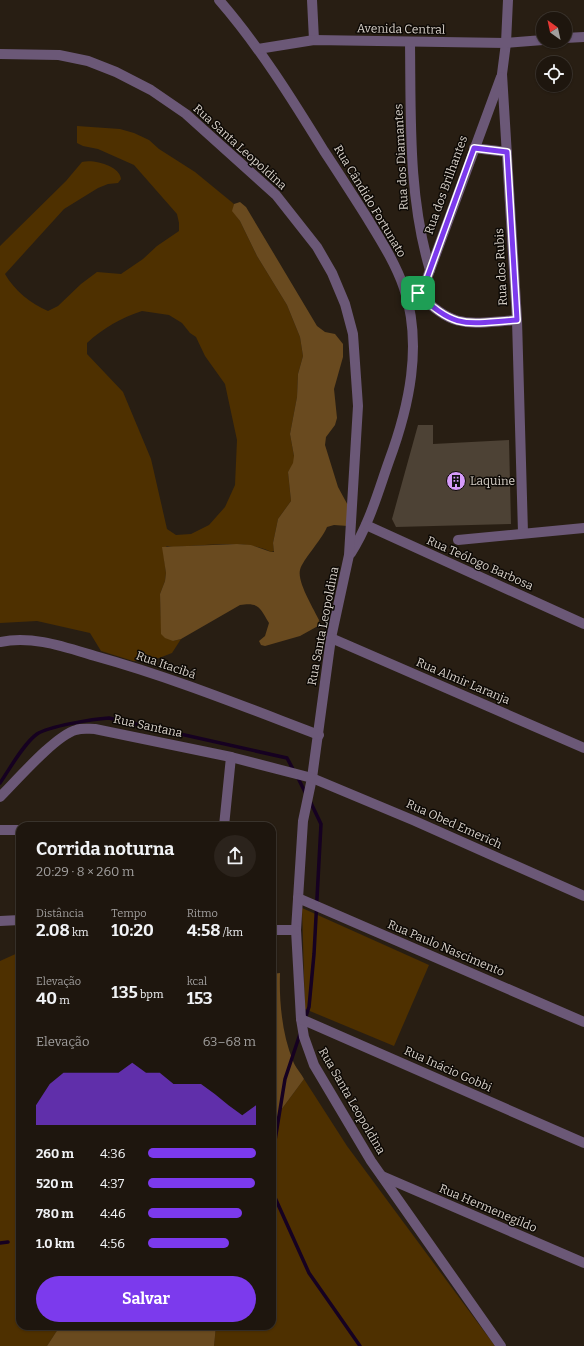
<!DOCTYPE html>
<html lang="pt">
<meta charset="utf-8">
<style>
:root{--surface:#1e160e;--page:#2b231c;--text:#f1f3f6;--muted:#a19f9e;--line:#3c352e;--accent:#7c3aed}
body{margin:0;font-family:Bitter,serif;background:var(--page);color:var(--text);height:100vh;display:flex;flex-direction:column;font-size:15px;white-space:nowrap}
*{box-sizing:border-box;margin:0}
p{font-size:13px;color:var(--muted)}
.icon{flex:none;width:22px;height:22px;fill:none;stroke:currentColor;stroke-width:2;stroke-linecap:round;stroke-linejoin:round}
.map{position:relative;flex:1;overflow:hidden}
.drawer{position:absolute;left:16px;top:822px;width:260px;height:508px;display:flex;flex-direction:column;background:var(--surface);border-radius:12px;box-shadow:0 1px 3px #0004,0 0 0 1px var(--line)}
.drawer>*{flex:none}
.needle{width:26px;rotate:327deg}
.controls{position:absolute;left:536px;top:12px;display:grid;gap:8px}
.controls a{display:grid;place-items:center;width:36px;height:36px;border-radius:50%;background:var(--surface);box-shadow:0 1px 3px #0004,0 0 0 1px var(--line);font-size:20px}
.pin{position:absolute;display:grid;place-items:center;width:34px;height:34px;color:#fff;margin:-17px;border-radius:8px;box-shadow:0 2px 6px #0006}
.round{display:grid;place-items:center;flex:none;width:42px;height:42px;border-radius:21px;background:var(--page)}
.overview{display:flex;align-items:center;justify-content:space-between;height:68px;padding:0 20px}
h1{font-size:18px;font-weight:700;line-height:30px}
.figures{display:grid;grid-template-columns:repeat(3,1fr);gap:6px;height:68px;padding:4px 20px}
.figures div{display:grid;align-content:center}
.figures b{font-size:17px;font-weight:700}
.figures small{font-size:11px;font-weight:400}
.figures p{font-size:11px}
.chart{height:112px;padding:8px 20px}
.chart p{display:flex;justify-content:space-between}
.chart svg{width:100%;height:72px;margin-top:4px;fill:var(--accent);opacity:.7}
.cta{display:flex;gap:8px;margin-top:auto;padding:8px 20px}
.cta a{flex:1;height:46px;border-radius:24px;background:var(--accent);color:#fff;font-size:16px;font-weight:700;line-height:46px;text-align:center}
ul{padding:0 20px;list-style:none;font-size:13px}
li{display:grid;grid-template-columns:64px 48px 1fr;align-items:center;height:30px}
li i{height:10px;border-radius:5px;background:var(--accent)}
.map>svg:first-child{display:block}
.green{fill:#4e3000;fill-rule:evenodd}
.forest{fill:#694a1f}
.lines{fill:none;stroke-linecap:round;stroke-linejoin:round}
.stream{stroke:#160121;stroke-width:3.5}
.building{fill:#4d4235}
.minor{stroke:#6b5877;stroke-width:10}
.route-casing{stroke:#fff;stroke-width:8}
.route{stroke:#7c3aed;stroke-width:5}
.labels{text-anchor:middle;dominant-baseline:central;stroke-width:3;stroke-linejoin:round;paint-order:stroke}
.street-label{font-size:12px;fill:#d9d2ca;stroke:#0d0905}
.poi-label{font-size:12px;fill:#d9d2ca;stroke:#0d0905;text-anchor:start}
</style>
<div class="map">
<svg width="584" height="1346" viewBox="0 0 584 1346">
<rect width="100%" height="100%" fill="#281e13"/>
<g class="green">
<path d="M77,126L120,129L134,133L149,140L159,149L195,172L234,204L233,211L240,221L257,256L287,305L300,337L303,356L298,374L297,397L290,434L294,456V463L288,472L291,501L278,519L273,543L274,551L271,552C247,540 215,545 188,546C181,546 174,548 167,546L163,549L166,573L165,581L160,594L161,622L173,641L181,639L172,653L159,658L145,661H133L101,651L90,633L37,621L0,623V246L66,181L82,162C94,159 120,166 121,179L118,183L108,184L98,188L64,209L5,274C14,290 31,304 48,311L58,306L81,284L97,272L121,274L143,259L157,246L179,231V223L177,214L134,165L98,149L83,146L77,143ZM142,311L169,315L182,323L190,333L196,337L205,356L225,384L237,440L235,485L225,507L209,525L191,534L176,535L167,529L151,459L123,392L87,354V343C103,328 121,318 142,311Z"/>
<path d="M302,908L429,965L394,1046L305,1009Z"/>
<path d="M20,952V1326H60L47,1346H0V961Z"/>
<path d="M304,1079L347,1146L495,1346H214L216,1326H272V1127L281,1110Z"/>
</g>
<g class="forest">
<path d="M240,202L246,207L317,326L325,332L335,334L343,344V357L334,389L337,418L335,425L326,437L325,445L338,487L351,511L348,526L334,525L327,527C321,541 303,559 300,570C297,582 314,609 319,620L318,626L300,636L265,646L261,645L259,641L265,636L269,623C260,608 259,602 240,605L181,639L173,641L165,638L161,634L160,594L165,581L166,573L162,547L237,544L251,545L271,552H274L273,543L278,519L291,501L288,472L293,463L294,456L290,434L297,397L298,374L303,356L300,337L287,305L257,256L240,221L232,211L234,204Z"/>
<path d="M280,973C279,1001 282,1034 293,1061C295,1067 301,1073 304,1079L281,1110L272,1127V974Z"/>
<path d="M60,1326H216L214,1346H47Z"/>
</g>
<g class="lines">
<g class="stream">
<path d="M297,776L306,794"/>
<path d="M0,783C9,770 24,743 37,734C49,726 94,719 109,718L287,758L294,771"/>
<path d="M305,1019L309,1007L314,954L321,824L310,801"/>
<path d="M272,1159L285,1079L300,1034"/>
<path d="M272,1191L309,1273L360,1346"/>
<path d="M0,1243L8,1242"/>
</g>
</g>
<path class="building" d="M418,425H433V444L509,440L511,524L396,527L392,519Z"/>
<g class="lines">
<g class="minor">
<path d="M219,0C259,46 292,99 324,151C338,172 352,194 366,216C380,239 395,262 404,288C423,345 409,407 389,461C378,492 369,525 351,553"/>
<path d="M312,0L314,40"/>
<path d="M508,0L506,43L502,74L517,320L523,533"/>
<path d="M565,38L584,37"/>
<path d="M410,42C411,119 408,196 430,270"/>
<path d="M258,49L314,40L506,43L543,40"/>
<path d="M0,54L59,55L88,61L116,72L151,90L186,114L276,195L317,247L332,273L345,304L353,334L358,406L349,555L331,638L312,778L303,821L296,930L301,1019L304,1037L314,1065L371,1161L501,1346"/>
<path d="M474,148L507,152"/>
<path d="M418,293C455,331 469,323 517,320"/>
<path d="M407,299L418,293L426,281L501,77"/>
<path d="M366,525L584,624"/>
<path d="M458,540L584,528"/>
<path d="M331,638L584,748"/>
<path d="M0,642C32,635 65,647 95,656C171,677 245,707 319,735"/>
<path d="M0,797C16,781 56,735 76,730C82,728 88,729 95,729L231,757L312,778L415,821L584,896"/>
<path d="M224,826L231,757"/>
<path d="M0,830H20"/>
<path d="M298,898L584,1022"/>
<path d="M0,921L20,920"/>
<path d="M272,930H296"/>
<path d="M301,1019L584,1143"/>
<path d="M382,1176L584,1263"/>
</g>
</g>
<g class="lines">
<g class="route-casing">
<path id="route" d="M474,148L507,152L517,320C469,323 455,331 418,293L426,281Z"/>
</g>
<use href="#route" class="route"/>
</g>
<defs>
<g id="building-disc" transform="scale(1)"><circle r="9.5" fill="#d69bfa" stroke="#0d0905"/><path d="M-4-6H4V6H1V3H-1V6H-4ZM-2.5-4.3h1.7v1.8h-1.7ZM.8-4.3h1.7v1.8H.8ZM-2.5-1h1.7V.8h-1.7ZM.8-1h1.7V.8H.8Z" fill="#111"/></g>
</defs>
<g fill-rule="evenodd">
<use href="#building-disc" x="456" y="481"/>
</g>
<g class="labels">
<g class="street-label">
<text transform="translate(401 29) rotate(1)">Avenida Central</text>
<text transform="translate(240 147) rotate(42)">Rua Santa Leopoldina</text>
<text transform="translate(401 157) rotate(-93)">Rua dos Diamantes</text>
<text transform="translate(446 185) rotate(-70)">Rua dos Brilhantes</text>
<text transform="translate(370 201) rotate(59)">Rua Cândido Fortunato</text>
<text transform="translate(501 267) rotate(-93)">Rua dos Rubis</text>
<text transform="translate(480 563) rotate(24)">Rua Teólogo Barbosa</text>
<text transform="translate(323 626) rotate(-79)">Rua Santa Leopoldina</text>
<text transform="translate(166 665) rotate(19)">Rua Itacibá</text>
<text transform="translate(463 681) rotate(23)">Rua Almir Laranja</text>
<text transform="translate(148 726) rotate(12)">Rua Santana</text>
<text transform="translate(454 824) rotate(24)">Rua Obed Emerich</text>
<text transform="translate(446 948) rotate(23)">Rua Paulo Nascimento</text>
<text transform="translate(448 1069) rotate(24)">Rua Inácio Gobbi</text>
<text transform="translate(352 1101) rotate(60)">Rua Santa Leopoldina</text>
<text transform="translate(488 1208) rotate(23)">Rua Hermenegildo</text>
</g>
<g class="poi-label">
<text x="470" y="481">Laquine</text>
</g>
</g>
</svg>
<div class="controls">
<a><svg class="needle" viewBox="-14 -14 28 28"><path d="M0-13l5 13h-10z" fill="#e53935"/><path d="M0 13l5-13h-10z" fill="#a19f9e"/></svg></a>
<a><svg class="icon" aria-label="locate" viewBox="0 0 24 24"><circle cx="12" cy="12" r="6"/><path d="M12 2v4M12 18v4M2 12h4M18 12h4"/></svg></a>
</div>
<div class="pin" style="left:418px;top:293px;background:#1e9e55"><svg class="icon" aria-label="arrive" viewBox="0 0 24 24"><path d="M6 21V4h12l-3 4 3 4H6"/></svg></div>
<section class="drawer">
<div class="overview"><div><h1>Corrida noturna</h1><p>20:29 · 8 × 260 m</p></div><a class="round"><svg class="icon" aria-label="share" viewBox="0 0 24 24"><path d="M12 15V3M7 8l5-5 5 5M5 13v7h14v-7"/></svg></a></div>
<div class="figures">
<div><p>Distância</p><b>2.08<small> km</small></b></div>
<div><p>Tempo</p><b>10:20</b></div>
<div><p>Ritmo</p><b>4:58<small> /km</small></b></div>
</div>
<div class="figures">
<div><p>Elevação</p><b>40<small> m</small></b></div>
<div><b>135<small> bpm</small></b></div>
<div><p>kcal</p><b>153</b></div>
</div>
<div class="chart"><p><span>Elevação</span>63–68 m</p>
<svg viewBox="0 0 160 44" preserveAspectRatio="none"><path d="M0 44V32L10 19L20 12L30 12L40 12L50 12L60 12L70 6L80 12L90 12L100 19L110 19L120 19L130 25L140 32L150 38L160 32V44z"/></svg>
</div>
<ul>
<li><b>260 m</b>4:36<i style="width:100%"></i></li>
<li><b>520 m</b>4:37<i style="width:99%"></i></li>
<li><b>780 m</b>4:46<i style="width:87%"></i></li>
<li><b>1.0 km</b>4:56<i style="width:75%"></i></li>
</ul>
<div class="cta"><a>Salvar</a></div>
</section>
</div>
